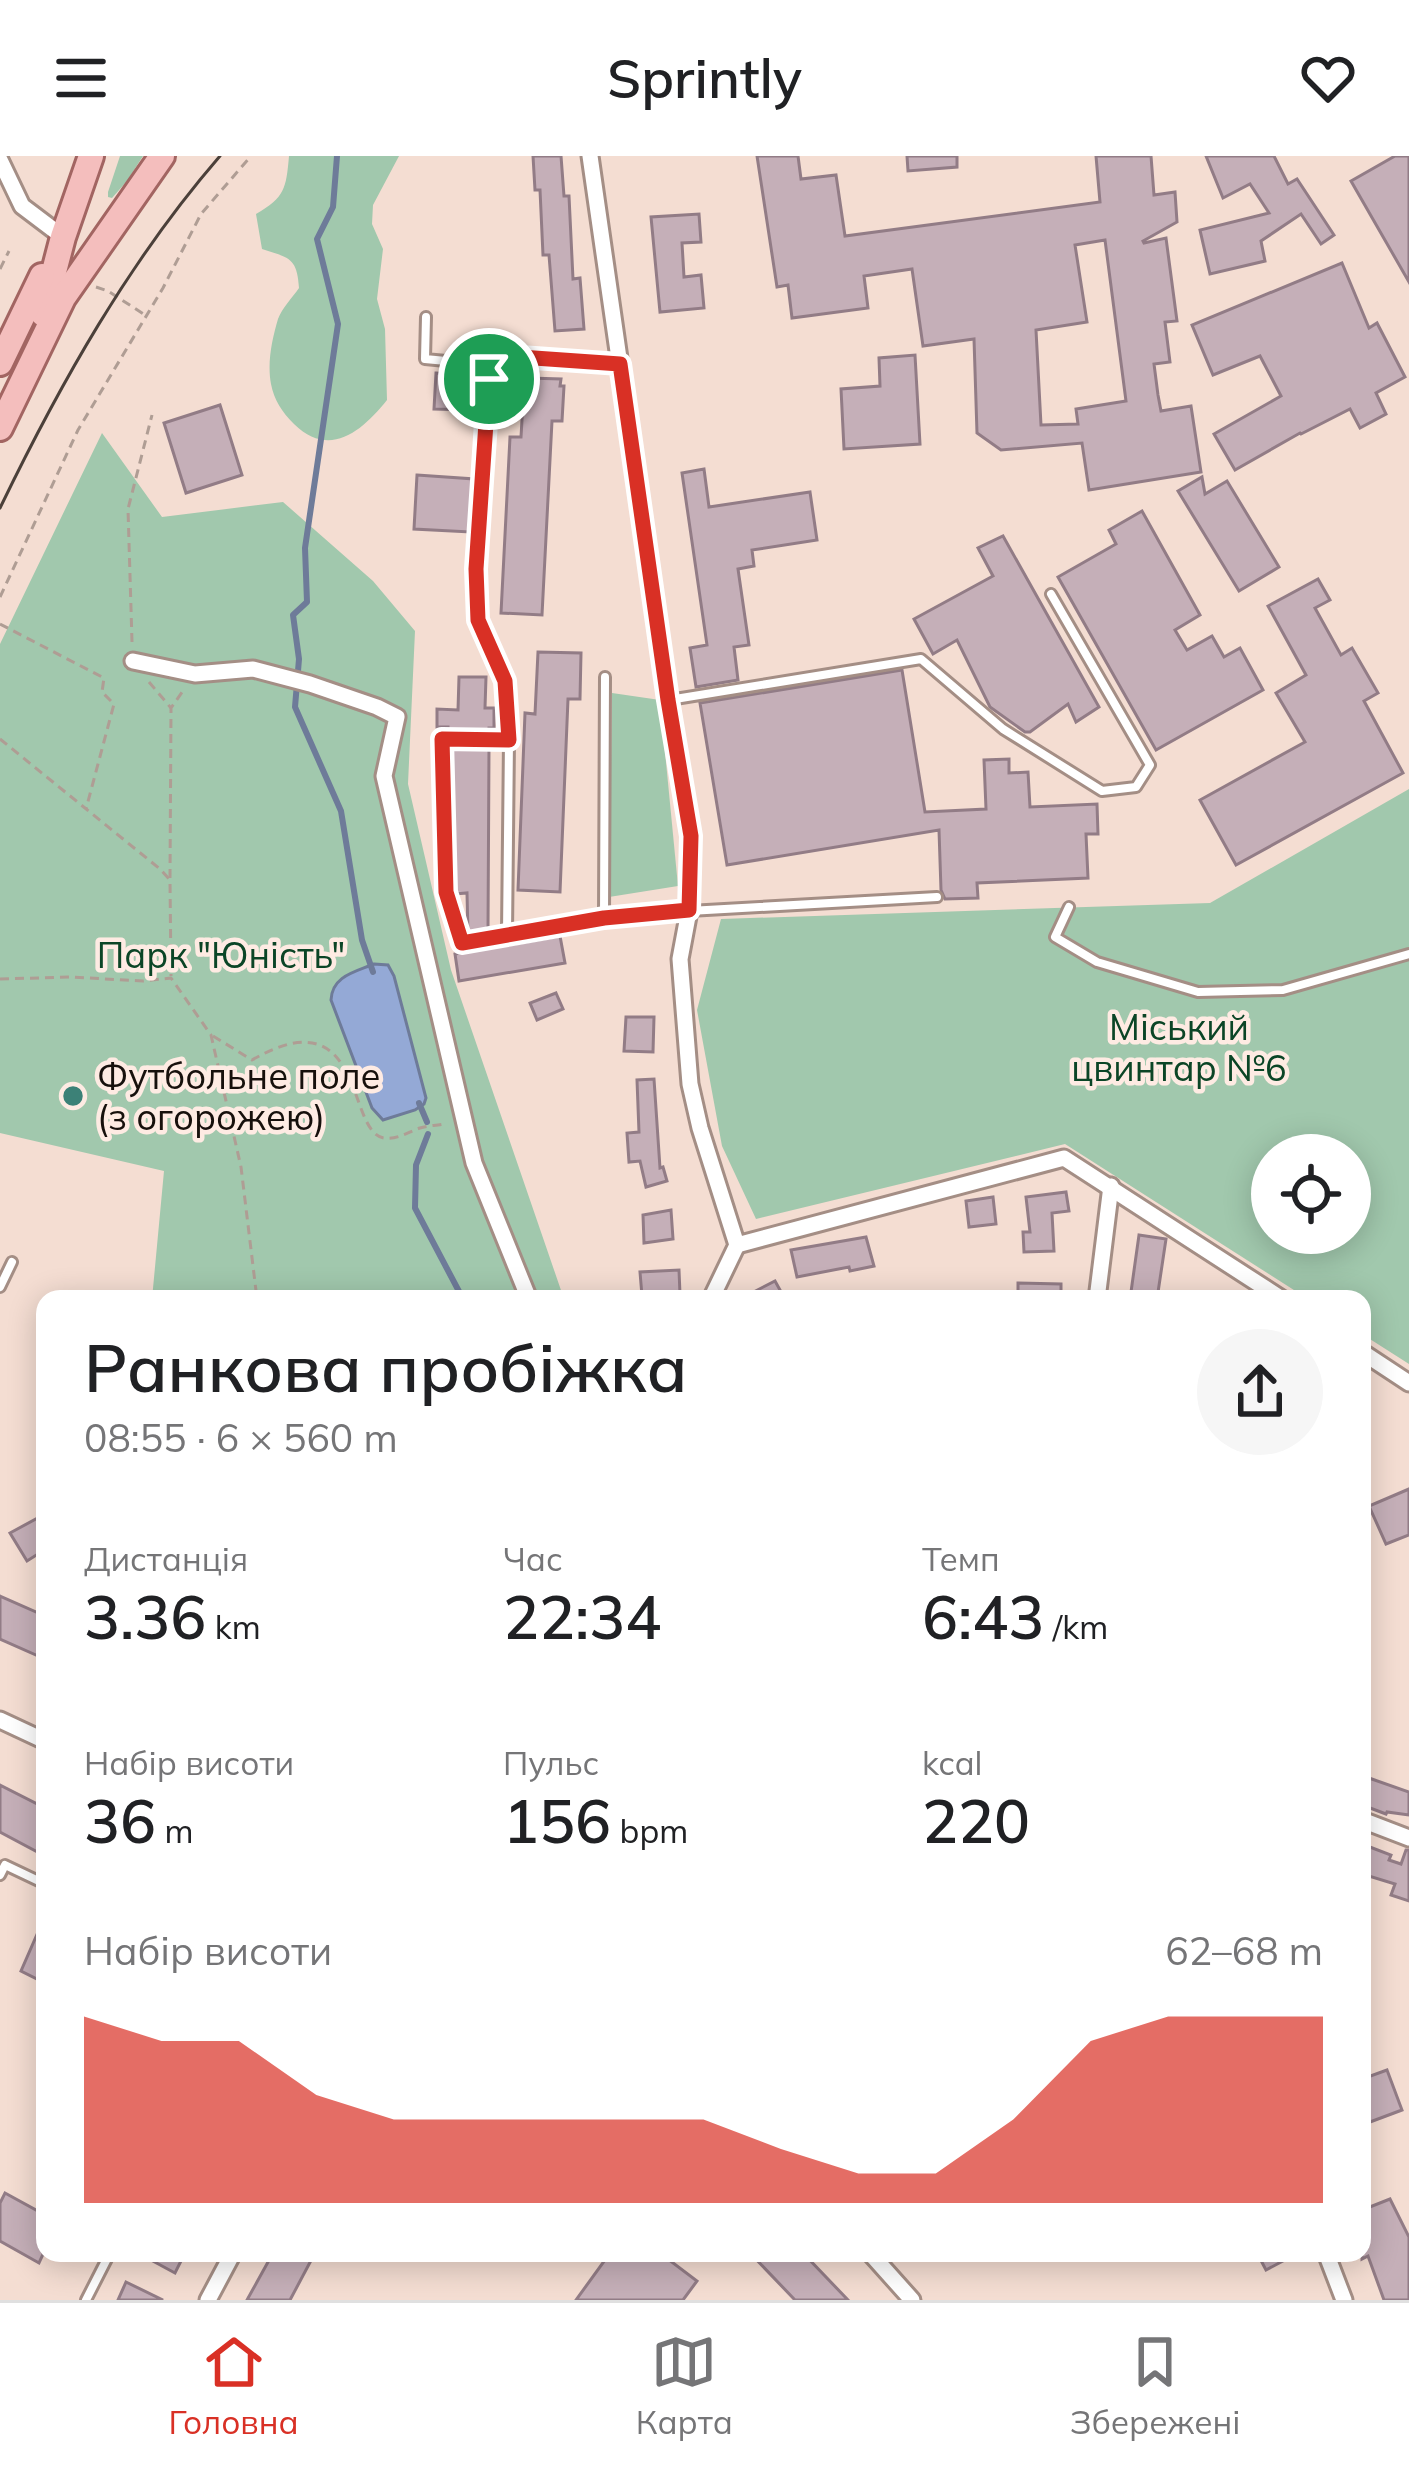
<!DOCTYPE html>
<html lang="uk">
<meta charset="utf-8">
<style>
:root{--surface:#fff;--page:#f6f6f6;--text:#202124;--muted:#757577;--line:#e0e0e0;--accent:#d93025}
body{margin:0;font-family:Mulish,sans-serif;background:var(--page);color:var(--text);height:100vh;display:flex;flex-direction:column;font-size:45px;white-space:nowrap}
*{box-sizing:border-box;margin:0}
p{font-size:39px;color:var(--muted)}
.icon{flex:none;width:66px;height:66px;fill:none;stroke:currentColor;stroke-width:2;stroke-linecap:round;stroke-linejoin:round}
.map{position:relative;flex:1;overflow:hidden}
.details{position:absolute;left:36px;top:1134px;width:1335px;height:972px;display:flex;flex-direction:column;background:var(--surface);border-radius:24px;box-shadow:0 6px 30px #0003}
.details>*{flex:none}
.tools{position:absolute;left:1251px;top:978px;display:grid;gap:24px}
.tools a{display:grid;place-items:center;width:120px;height:120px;border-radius:50%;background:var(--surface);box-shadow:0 6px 30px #0003;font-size:60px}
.pin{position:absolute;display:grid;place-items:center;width:102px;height:102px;color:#fff;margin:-51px;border:6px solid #fff;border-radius:50%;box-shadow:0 3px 12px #0007}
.round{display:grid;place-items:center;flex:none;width:126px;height:126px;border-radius:63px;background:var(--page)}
.head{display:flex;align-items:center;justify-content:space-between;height:204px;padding:0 48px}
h1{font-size:66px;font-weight:600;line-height:90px}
.stats{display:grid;grid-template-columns:repeat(3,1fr);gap:18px;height:204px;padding:12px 48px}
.stats div{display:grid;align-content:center}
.stats b{font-size:60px;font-weight:600}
.stats small{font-size:33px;font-weight:400}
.stats p{font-size:33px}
.chart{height:336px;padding:24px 48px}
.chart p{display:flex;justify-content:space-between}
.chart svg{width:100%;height:216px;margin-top:12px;fill:var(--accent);opacity:.7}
header{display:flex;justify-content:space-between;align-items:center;height:156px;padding:0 48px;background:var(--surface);font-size:54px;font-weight:600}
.menu{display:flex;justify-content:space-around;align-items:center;height:168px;border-top:3px solid var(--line);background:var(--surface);font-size:33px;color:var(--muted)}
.menu a{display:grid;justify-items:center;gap:6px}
.menu .on{color:var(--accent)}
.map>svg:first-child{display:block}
.green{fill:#a1c8ad;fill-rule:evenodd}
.water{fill:#94a9d6;stroke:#6e7b99;stroke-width:3}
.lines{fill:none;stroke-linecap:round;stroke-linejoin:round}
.stream{stroke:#6e7b99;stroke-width:6}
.building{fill:#c5afb8;stroke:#927c86;stroke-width:3;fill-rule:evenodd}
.service-casing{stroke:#a48e85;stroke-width:14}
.minor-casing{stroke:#a48e85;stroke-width:21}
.primary-casing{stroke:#a26562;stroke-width:30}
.path{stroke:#af9d94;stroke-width:3;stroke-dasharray:9 6;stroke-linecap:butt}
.service{stroke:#fff;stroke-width:8}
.minor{stroke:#fff;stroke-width:15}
.primary{stroke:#f4bebd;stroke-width:24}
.tram{stroke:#4b403a;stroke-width:3}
.route-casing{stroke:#fff;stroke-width:24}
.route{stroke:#d93025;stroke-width:15}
.poi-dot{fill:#3c8177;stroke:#feebe3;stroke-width:4.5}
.labels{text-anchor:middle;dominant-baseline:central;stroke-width:9;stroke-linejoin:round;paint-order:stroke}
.park-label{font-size:36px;fill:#0b4526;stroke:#feebe3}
.poi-label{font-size:36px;fill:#17100c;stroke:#feebe3;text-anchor:start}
</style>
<header><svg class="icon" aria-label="menu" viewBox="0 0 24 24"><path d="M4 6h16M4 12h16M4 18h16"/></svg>Sprintly<svg class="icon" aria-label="heart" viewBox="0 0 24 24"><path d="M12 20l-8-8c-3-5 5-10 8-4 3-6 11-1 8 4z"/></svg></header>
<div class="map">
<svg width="1409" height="2144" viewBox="0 0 1409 2144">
<rect width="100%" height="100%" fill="#f4ddd2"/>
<g class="green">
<path d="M120,0H143L127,25L112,42L108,41V36Z"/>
<path d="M289,0H399L373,49L372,68L383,93L377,143L385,173L387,244C362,275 330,303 294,268C282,256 274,244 271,228C267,207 272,183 278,163C282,152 293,141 299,132C297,101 289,102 262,93L256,58C285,41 286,33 289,0Z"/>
<path d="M102,277L162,361L283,346L373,425L415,475L408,628L451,814L564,1143H152L164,1015L0,977V488Z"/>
<path d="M612,537L660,544L678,730L609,741Z"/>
<path d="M1409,633V1208L1362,1178V1143H1308L1065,988L756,1063L722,990L697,854L721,763L1210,747ZM1272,999H1350V1077H1272Z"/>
</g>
<path class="water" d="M374,808L388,809L394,820L426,942L424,948L415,954L383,964L372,952L331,844C332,820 355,816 374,808Z"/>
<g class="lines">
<g class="stream">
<path d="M337,0L333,51L317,83L338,168L305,392L307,446L293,459L299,503L295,551L341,655L362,784L373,816"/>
<path d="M419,947L427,966"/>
<path d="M428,978L416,1009L415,1052L463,1143"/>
</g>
</g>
<g class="building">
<path d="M533,0H561L564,40H569L573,123L580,122L584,173L555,175L549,99H543L540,34H535Z"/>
<path d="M757,0H798L801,23L836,19L845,80L1100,46L1096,0H1151L1154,39L1175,36L1177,66L1143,85L1144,87L1166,82L1177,165L1165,166L1170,206L1154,208L1158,239L1161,255L1191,250L1201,316L1089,334L1082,287L1001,294L977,277L974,183L923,190L912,113L864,120L868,152L792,162L788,129L777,131ZM1105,84L1126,245L1076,253L1078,268L1041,269L1036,174L1087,166L1075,89Z"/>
<path d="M907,0H957V11L908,15Z"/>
<path d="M1206,0H1274L1288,28L1297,23L1334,79L1321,88L1301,58L1261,85L1265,105L1210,118L1200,74L1269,57L1250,28L1223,42Z"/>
<path d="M1395,0H1409V126L1351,25Z"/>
<path d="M699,58L701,86L682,87L684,121L701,119L704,152L660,156L651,61Z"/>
<path d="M1342,107L1369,172L1377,167L1405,221L1376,237L1386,258L1360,272L1350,253L1301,278L1300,277L1235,314L1214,278L1281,240L1260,200L1213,219L1192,169Z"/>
<path d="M915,199L920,288L844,293L841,233L880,230L879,202Z"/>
<path d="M436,217L469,219L473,222L472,254L434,253Z"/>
<path d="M528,222L561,223L560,230H564L562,265H552L542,459L501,457L510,281H521L524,230H527Z"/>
<path d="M220,249L242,319L186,337L164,267Z"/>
<path d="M704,313L709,351L810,336L817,384L752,394L754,410L738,413L749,489L734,491L738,524L696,531L690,492L707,489L682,317Z"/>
<path d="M417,319L474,323L470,376L414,373Z"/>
<path d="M1202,321L1205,338L1227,325L1279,411L1239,435L1178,335Z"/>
<path d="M1142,355L1200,459L1175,474L1187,494L1212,480L1224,501L1240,492L1263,534L1156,594L1058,421L1116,388L1109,374Z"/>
<path d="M1003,380L1099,551L1076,566L1068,548L1030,576H1025L990,551L957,484L933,498L914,463L993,420L978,392Z"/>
<path d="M1318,423L1330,444L1315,452L1341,499L1352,492L1378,537L1364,545L1403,617L1236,709L1200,644L1305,586L1276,537L1306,519L1268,450Z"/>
<path d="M538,496L581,497L580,543H568L560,736L518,734L525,557L535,558Z"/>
<path d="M902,514L925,656L986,653L984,604L1009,603V617L1028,616L1030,651L1097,648L1098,678H1086L1088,722L977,727L978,742L945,743L941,734L939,674L727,709L700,547Z"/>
<path d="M459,521H486L485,552H494V572H489V575H448V571H437V553L458,554Z"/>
<path d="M450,591L489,592L488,774L468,778L467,737L455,738L454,735Z"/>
<path d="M560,780L565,807L459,825L455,798Z"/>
<path d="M556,837L563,853L537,864L530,847Z"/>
<path d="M626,861H654L653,896L624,895Z"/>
<path d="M654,923L660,1012L663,1011L667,1025L646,1031L640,1005L629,1006L627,977L639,976L637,924Z"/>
<path d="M1066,1036L1069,1055L1052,1057L1054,1095L1024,1096L1023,1076H1030L1026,1041Z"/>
<path d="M993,1041L996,1068L969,1071L966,1045Z"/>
<path d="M671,1054L673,1083L644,1087L643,1059Z"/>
<path d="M1139,1079L1166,1083L1157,1143H1130Z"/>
<path d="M866,1081L874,1110L850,1115L849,1111L797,1121L791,1094Z"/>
<path d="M679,1114L680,1138L642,1140L640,1116Z"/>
<path d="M775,1125L785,1143H740Z"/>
<path d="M1018,1127L1061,1128V1143H1018Z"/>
<path d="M1409,1333V1379L1386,1388L1369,1350Z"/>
<path d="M45,1358V1384L38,1398L27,1405L10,1377Z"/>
<path d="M0,1440L45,1460V1503L0,1483Z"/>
<path d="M1369,1622L1409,1636V1659L1387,1656L1386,1658L1362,1649V1640Z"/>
<path d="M0,1629L45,1652V1700L0,1676Z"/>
<path d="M1362,1688L1391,1699L1389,1704L1401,1708L1406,1694H1409V1745L1391,1739L1395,1728L1362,1718Z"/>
<path d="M45,1760V1827L21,1815Z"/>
<path d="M1387,1914L1402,1954L1362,1969V1923Z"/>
<path d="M5,2037L45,2059V2094L39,2107L0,2085V2047Z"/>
<path d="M1390,2043L1409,2081V2144H1384L1368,2100L1362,2103V2054Z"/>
<path d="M138,2097H185L175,2117Z"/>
<path d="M273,2097H315L290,2144H247Z"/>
<path d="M610,2097H660L697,2125L683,2144H576Z"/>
<path d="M750,2097H803L848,2144H795Z"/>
<path d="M1257,2097H1298L1266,2114Z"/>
<path d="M126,2126L163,2144H118Z"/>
</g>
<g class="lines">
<g class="service-casing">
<g id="service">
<path d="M426,161L425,203L467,207L489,223"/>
<path d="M669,544L921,503L1003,573L1102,635L1136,631L1150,609L1051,438"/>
<path d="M509,584L442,583L446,736L462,787L604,762L689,755L937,741"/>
<path d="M1069,751L1055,781L1097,806L1198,836L1283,834L1409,798"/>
<path d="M604,762L605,521"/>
<path d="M507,778L509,584L505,525L478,464L476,413L489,223L520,201L618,208"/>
<path d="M0,1131L12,1106"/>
<path d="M0,1719L5,1709L45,1728"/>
<path d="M86,2144L110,2097"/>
</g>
</g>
<g class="minor-casing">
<g id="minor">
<path d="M590,0L668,544L691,680L689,755L680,803L690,928L700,972L737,1089L711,1143"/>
<path d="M0,4L22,50L63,81"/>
<path d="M133,505L195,518L253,513L310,528L377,551L397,561L384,620L474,1007L529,1143"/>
<path d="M737,1089L1064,1002L1282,1143"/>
<path d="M1097,1143L1111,1030"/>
<path d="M1362,1196L1409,1227"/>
<path d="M0,1564L45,1585"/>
<path d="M1362,1664L1409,1682"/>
<path d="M870,2097L912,2144"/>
<path d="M1326,2097L1344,2144"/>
<path d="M208,2144L233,2097"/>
</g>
</g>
<g class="primary-casing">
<g id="primary">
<path d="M43,158L63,81L91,0"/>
<path d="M0,207L42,120"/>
<path d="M0,272L63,142L162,0"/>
</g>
</g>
<g class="path">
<path d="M0,113L9,95"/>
<path d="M96,131L108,135L145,159"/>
<path d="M0,441L78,274L163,132L201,58L251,0"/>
<path d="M0,468L104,522L102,536L114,548L86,653"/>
<path d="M132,486L128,353L152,259"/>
<path d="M149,526L171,552"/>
<path d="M0,583L160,713L170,724L171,820"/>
<path d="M170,722L171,552L185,532"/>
<path d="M0,823L71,821L143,825L171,822L211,879L241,1011L257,1143"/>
<path d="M213,880L252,904C366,838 346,977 384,982C397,984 408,976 420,972C429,969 438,970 447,967"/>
</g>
<use href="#service" class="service"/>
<use href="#minor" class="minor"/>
<use href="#primary" class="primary"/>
<path class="tram" d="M0,352C60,228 129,105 220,0"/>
</g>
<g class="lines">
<g class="route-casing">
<path id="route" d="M520,201L620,208L668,544L691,680L689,754L604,762L462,787L446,736L442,583L509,584L505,525L478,464L476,413L489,223Z"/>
</g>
<use href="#route" class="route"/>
</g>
<circle class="poi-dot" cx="73" cy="940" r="12"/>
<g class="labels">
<g class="park-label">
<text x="221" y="798">Парк "Юність"</text>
<text x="1179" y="870">Міський<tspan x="1179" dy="41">цвинтар №6</tspan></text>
</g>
<g class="poi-label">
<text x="97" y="919">Футбольне поле<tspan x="97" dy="41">(з огорожею)</tspan></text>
</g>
</g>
</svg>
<div class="tools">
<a><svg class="icon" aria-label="locate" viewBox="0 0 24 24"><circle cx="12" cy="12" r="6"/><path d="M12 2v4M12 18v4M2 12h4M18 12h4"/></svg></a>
</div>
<div class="pin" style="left:489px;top:223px;background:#1e9e55"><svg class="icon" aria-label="arrive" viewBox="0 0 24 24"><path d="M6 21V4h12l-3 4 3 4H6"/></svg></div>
<section class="details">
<div class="head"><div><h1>Ранкова пробіжка</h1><p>08:55 · 6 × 560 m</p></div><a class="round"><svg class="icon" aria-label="share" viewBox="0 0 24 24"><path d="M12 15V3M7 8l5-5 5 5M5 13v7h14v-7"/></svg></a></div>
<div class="stats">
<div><p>Дистанція</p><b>3.36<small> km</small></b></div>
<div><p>Час</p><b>22:34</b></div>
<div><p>Темп</p><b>6:43<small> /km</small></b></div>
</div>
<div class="stats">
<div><p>Набір висоти</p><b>36<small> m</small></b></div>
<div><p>Пульс</p><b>156<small> bpm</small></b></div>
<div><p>kcal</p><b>220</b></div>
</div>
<div class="chart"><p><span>Набір висоти</span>62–68 m</p>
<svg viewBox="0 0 160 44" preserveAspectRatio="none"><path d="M0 44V6L10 11L20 11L30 22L40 27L50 27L60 27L70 27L80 27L90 33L100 38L110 38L120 27L130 11L140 6L150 6L160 6V44z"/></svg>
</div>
</section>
</div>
<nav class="menu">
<a class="on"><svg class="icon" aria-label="home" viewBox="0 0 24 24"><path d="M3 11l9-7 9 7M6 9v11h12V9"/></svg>Головна</a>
<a><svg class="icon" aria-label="map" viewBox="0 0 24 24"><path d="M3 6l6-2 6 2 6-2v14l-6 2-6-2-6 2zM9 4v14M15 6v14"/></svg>Карта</a>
<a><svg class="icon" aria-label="saved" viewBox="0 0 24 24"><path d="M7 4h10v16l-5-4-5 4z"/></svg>Збережені</a>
</nav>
